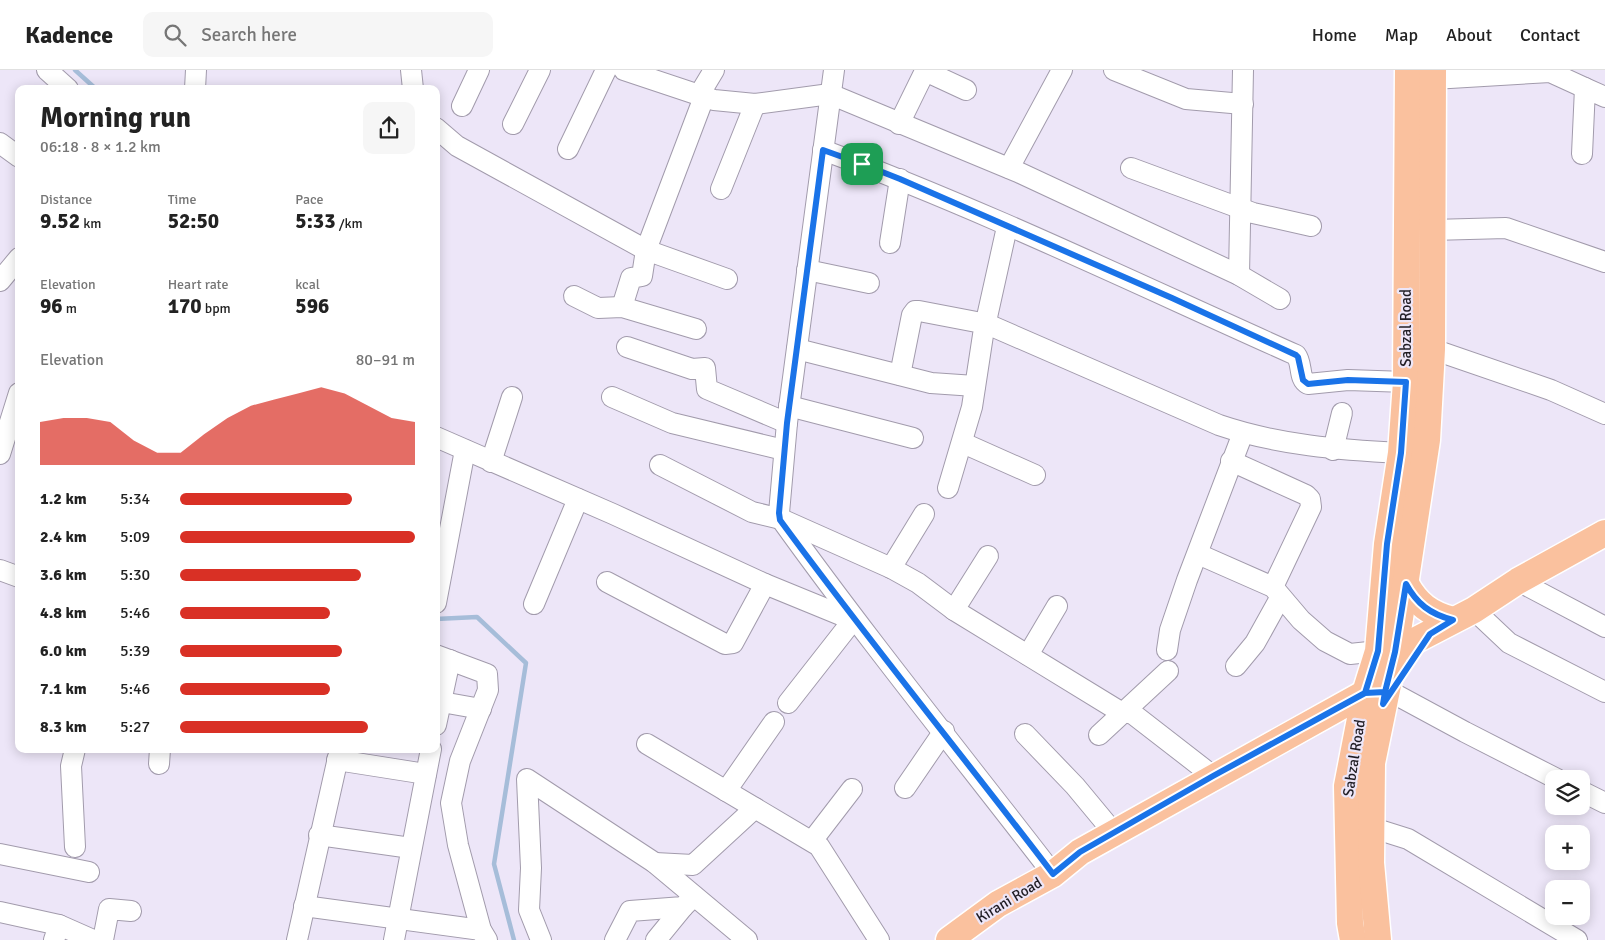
<!DOCTYPE html>
<meta charset="utf-8">
<style>
:root{--surface:#fff;--page:#f6f6f6;--text:#222;--muted:#767676;--line:#e0e0e0;--accent:#d93025}
body{margin:0;font-family:Signika,sans-serif;background:var(--page);color:var(--text);height:100vh;display:flex;flex-direction:column;font-size:19px;white-space:nowrap}
*{box-sizing:border-box;margin:0}
p{font-size:16px;color:var(--muted)}
.icon{flex:none;width:28px;height:28px;fill:none;stroke:currentColor;stroke-width:2;stroke-linecap:round;stroke-linejoin:round}
.map{position:relative;flex:1;overflow:hidden}
.panel{position:absolute;left:15px;top:15px;width:425px;height:668px;display:flex;flex-direction:column;background:var(--surface);border-radius:10px;box-shadow:0 2px 12px #0003}
.panel>*{flex:none}
.fabs{position:absolute;left:1545px;top:700px;display:grid;gap:10px}
.fabs a{display:grid;place-items:center;width:45px;height:45px;border-radius:10px;background:var(--surface);box-shadow:0 2px 12px #0003;font-size:25px}
.pin{position:absolute;display:grid;place-items:center;width:42px;height:42px;color:#fff;margin:-21px;border-radius:10px;box-shadow:0 2px 8px #0006}
.round{display:grid;place-items:center;flex:none;width:52px;height:52px;border-radius:10px;background:var(--page)}
.overview{display:flex;align-items:center;justify-content:space-between;height:85px;padding:0 25px}
h1{font-size:28px;font-weight:700;line-height:38px}
.metrics{display:grid;grid-template-columns:repeat(3,1fr);gap:8px;height:85px;padding:5px 25px}
.metrics div{display:grid;align-content:center}
.metrics b{font-size:21px;font-weight:700}
.metrics small{font-size:14px;font-weight:400}
.metrics p{font-size:14px}
.chart{height:140px;padding:10px 25px}
.chart p{display:flex;justify-content:space-between}
.chart svg{width:100%;height:90px;margin-top:5px;fill:var(--accent);opacity:.7}
ul{padding:0 25px;list-style:none;font-size:16px}
li{display:grid;grid-template-columns:80px 60px 1fr;align-items:center;height:38px}
li i{height:12px;border-radius:6px;background:var(--accent)}
header{display:flex;align-items:center;gap:30px;box-sizing:border-box;height:70px;padding:0 25px;background:var(--surface);border-bottom:1px solid var(--line)}
header strong{font-size:24px}
nav{display:flex;gap:28px;margin-inline-start:auto;font-size:18px}
.search{width:350px;height:45px;background:var(--page);display:flex;align-items:center;gap:12px;box-sizing:border-box;padding:0 18px;border-radius:10px;color:var(--muted);font-size:19px}
.map>svg:first-child{display:block}
.lines{fill:none;stroke-linecap:round;stroke-linejoin:round}
.stream{stroke:#a6bdd9;stroke-width:4.5}
.minor-casing{stroke:#a29bac;stroke-width:22}
.major-casing{stroke:#fff;stroke-width:29}
.minor{stroke:#fff;stroke-width:20}
.major{stroke:#fac19e;stroke-width:26}
.route-casing{stroke:#fff;stroke-width:10}
.route{stroke:#1a73e8;stroke-width:6}
.labels{text-anchor:middle;dominant-baseline:central;stroke-width:4.5;stroke-linejoin:round;paint-order:stroke}
.street-label{font-size:15px;fill:#1f1c23;stroke:#ede6f8}
</style>
<header>
<strong>Kadence</strong>
<div class="search"><svg class="icon" aria-label="search" viewBox="0 0 24 24"><circle cx="10" cy="10" r="6"/><path d="M15 15l6 6"/></svg>Search here</div>
<nav><a>Home</a><a>Map</a><a>About</a><a>Contact</a></nav>
</header>
<div class="map">
<svg width="1605" height="870" viewBox="0 0 1605 870">
<rect width="100%" height="100%" fill="#ede6f8"/>
<g class="lines">
<g class="stream">
<path d="M75,0L96,19"/>
<path d="M436,549L477,547L526,593L494,794L514,870"/>
</g>
<g class="minor-casing">
<g id="minor">
<path d="M47,0L68,19"/>
<path d="M411,0L413,19"/>
<path d="M624,0L714,30L755,34L830,24L1018,102L1239,205L1280,229"/>
<path d="M834,0L787,353L779,443L781,449C868,570 962,686 1053,804"/>
<path d="M1114,0L1186,29L1243,34"/>
<path d="M1433,9L1550,2L1585,18"/>
<path d="M195,19L196,0"/>
<path d="M699,25L714,0"/>
<path d="M462,36L479,0"/>
<path d="M513,54L540,0"/>
<path d="M899,54L925,1L966,20"/>
<path d="M436,58L457,76L646,180L727,209"/>
<path d="M0,73L19,87"/>
<path d="M568,79L606,0"/>
<path d="M823,80C984,140 1139,215 1296,285C1303,294 1298,309 1308,314L1348,310L1406,312"/>
<path d="M1582,84L1585,18L1605,27"/>
<path d="M1009,98L1062,0"/>
<path d="M1131,98L1253,143L1311,156"/>
<path d="M721,119L755,34"/>
<path d="M1432,160L1506,158L1605,192"/>
<path d="M890,173L900,109"/>
<path d="M807,200L869,213"/>
<path d="M1239,205L1243,0"/>
<path d="M0,211L19,188"/>
<path d="M574,226L598,238L622,237L696,259"/>
<path d="M622,237L631,208L642,206L646,180L704,27"/>
<path d="M627,277L692,299L705,298L707,319L787,353"/>
<path d="M797,279L931,313L975,316"/>
<path d="M1432,279L1551,320L1605,344"/>
<path d="M900,305L912,245L915,241H919L987,254L1219,355C1278,375 1340,380 1401,383"/>
<path d="M612,327L672,353L784,380"/>
<path d="M789,336L913,368"/>
<path d="M436,367L613,444L765,514L853,550L788,633"/>
<path d="M963,373L1035,405"/>
<path d="M1333,380L1342,343"/>
<path d="M0,384L19,323"/>
<path d="M1231,391L1306,425L1310,429L1311,437L1273,517"/>
<path d="M491,392L512,327"/>
<path d="M660,395L752,442L781,449L891,498L918,513L954,540L1119,641L1133,644L1213,706"/>
<path d="M948,418L972,337L983,265L1007,157"/>
<path d="M1198,484L1273,517L1301,550L1325,571L1350,584L1378,581"/>
<path d="M891,498L924,444"/>
<path d="M0,500L19,507"/>
<path d="M1518,511L1605,557"/>
<path d="M607,512L725,574L733,573L765,514"/>
<path d="M436,533L465,380"/>
<path d="M534,534L578,429"/>
<path d="M954,540L988,486"/>
<path d="M1474,540L1509,573L1605,622"/>
<path d="M1167,580L1170,560L1187,510L1243,363"/>
<path d="M436,585L487,604L488,620L460,691L451,733L458,775L481,860L487,870"/>
<path d="M1028,585L1057,536"/>
<path d="M1236,596L1255,573L1280,528"/>
<path d="M1391,622L1465,662L1557,709"/>
<path d="M436,631L481,639"/>
<path d="M436,655L450,590"/>
<path d="M1025,664L1075,716L1114,763"/>
<path d="M1099,665L1168,601"/>
<path d="M647,674L819,776L879,870"/>
<path d="M337,690L426,704"/>
<path d="M159,694L160,679"/>
<path d="M905,718L944,661"/>
<path d="M726,721L774,652"/>
<path d="M1581,721L1605,733"/>
<path d="M1370,757L1408,769L1577,870"/>
<path d="M319,765L411,778"/>
<path d="M812,771L852,719"/>
<path d="M75,777L71,696L75,679"/>
<path d="M0,784L89,802"/>
<path d="M655,793L693,795L755,738"/>
<path d="M304,836L481,860"/>
<path d="M0,842L59,855L54,870"/>
<path d="M59,855L93,870"/>
<path d="M103,870L109,839L131,841"/>
<path d="M297,870L340,679"/>
<path d="M394,870L431,679"/>
<path d="M541,870L529,840L531,798L527,709L655,793L747,870"/>
<path d="M615,870L630,841L683,837L694,826"/>
<path d="M656,870L683,837"/>
</g>
</g>
<g class="major-casing">
<g id="major">
<path d="M1406,514C1417,534 1430,544 1453,550"/>
<path d="M1395,581L1474,540L1518,511L1605,463"/>
<path d="M949,870L998,834L1053,804L1080,782L1365,623L1377,622"/>
<path d="M1353,870L1350,853L1347,716L1365,623L1378,581L1387,474L1401,383L1406,312L1408,0"/>
<path d="M1378,870L1371,793L1372,693L1395,581L1427,370L1432,279L1433,0"/>
</g>
</g>
<use href="#minor" class="minor"/>
<use href="#major" class="major"/>
</g>
<g class="lines">
<g class="route-casing">
<path id="route" d="M862,94L823,80L787,353L779,443L780,450C868,570 963,686 1053,804L1080,782L1213,706L1365,623L1385,622L1395,582L1406,514C1417,534 1430,544 1453,550L1430,564L1383,634L1385,622L1365,623L1378,581L1387,474L1401,383L1406,312L1348,310L1308,314L1303,310L1298,287L1296,285L1172,228L900,109L862,94"/>
</g>
<use href="#route" class="route"/>
</g>
<g class="labels">
<g class="street-label">
<text transform="translate(1406 258) rotate(-90)">Sabzal Road</text>
<text transform="translate(1354 688) rotate(-81)">Sabzal Road</text>
<text transform="translate(1009 830) rotate(-31)">Kirani Road</text>
</g>
</g>
</svg>
<div class="fabs">
<a><svg class="icon" aria-label="layers" viewBox="0 0 24 24"><path d="M12 4l9 5-9 5-9-5zM3 14l9 5 9-5"/></svg></a>
<a>+</a>
<a>−</a>
</div>
<div class="pin" style="left:862px;top:94px;background:#1e9e55"><svg class="icon" aria-label="arrive" viewBox="0 0 24 24"><path d="M6 21V4h12l-3 4 3 4H6"/></svg></div>
<section class="panel">
<div class="overview"><div><h1>Morning run</h1><p>06:18 · 8 × 1.2 km</p></div><a class="round"><svg class="icon" aria-label="share" viewBox="0 0 24 24"><path d="M12 15V3M7 8l5-5 5 5M5 13v7h14v-7"/></svg></a></div>
<div class="metrics">
<div><p>Distance</p><b>9.52<small> km</small></b></div>
<div><p>Time</p><b>52:50</b></div>
<div><p>Pace</p><b>5:33<small> /km</small></b></div>
</div>
<div class="metrics">
<div><p>Elevation</p><b>96<small> m</small></b></div>
<div><p>Heart rate</p><b>170<small> bpm</small></b></div>
<div><p>kcal</p><b>596</b></div>
</div>
<div class="chart"><p><span>Elevation</span>80–91 m</p>
<svg viewBox="0 0 160 44" preserveAspectRatio="none"><path d="M0 44V23L10 21L20 21L30 23L40 32L50 38L60 38L70 29L80 21L90 15L100 12L110 9L120 6L130 9L140 15L150 21L160 23V44z"/></svg>
</div>
<ul>
<li><b>1.2 km</b>5:34<i style="width:73%"></i></li>
<li><b>2.4 km</b>5:09<i style="width:100%"></i></li>
<li><b>3.6 km</b>5:30<i style="width:77%"></i></li>
<li><b>4.8 km</b>5:46<i style="width:64%"></i></li>
<li><b>6.0 km</b>5:39<i style="width:69%"></i></li>
<li><b>7.1 km</b>5:46<i style="width:64%"></i></li>
<li><b>8.3 km</b>5:27<i style="width:80%"></i></li>
</ul>
</section>
</div>
